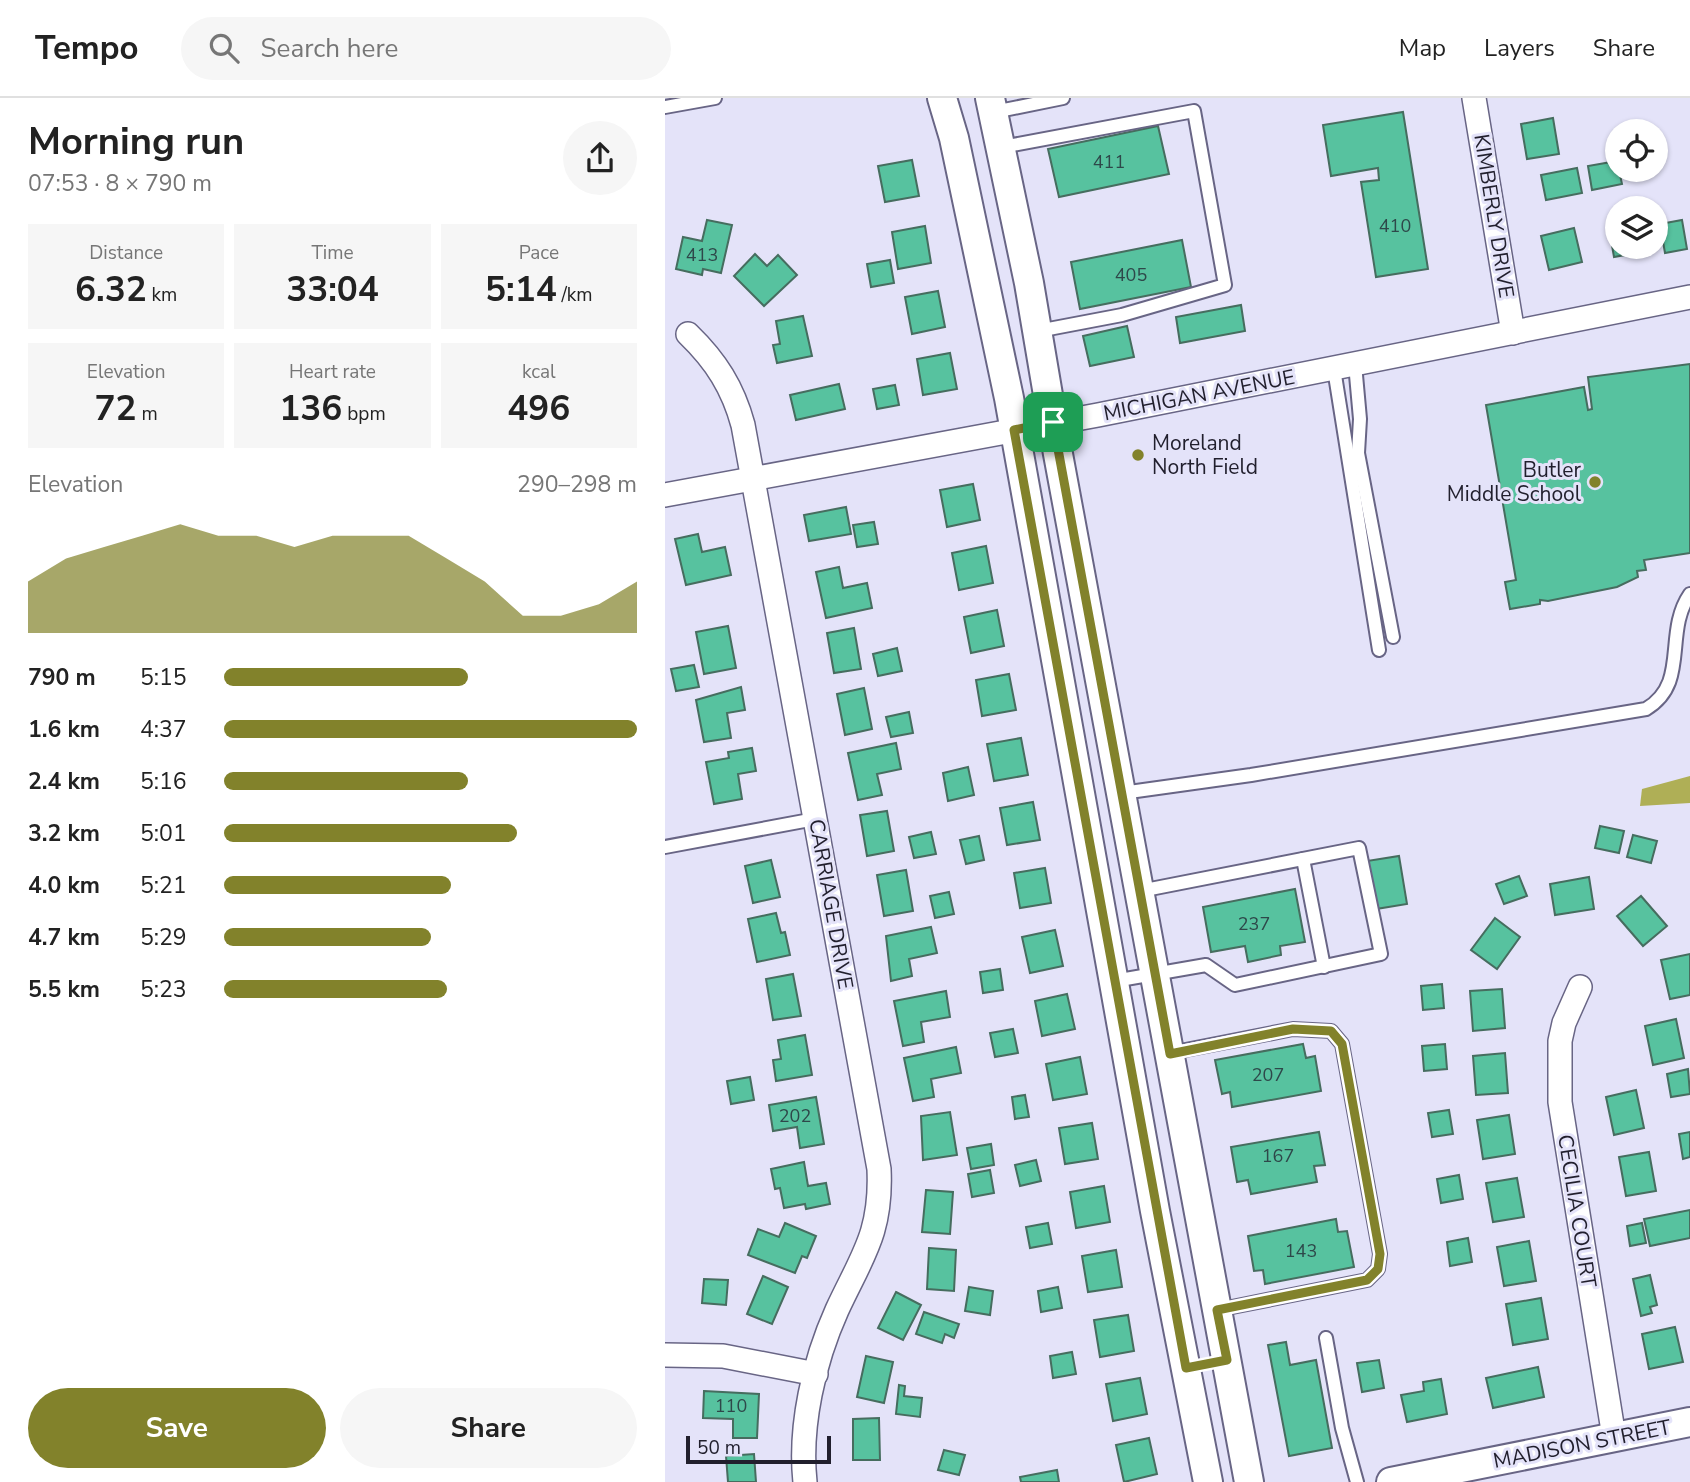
<!DOCTYPE html>
<meta charset="utf-8">
<style>
:root{--surface:#fff;--page:#f6f6f6;--text:#222;--muted:#767676;--line:#e0e0e0;--accent:#82822b}
body{margin:0;font-family:"Nunito Sans",sans-serif;background:var(--page);color:var(--text);height:100vh;display:flex;flex-direction:column;font-size:26px;white-space:nowrap}
*{box-sizing:border-box;margin:0}
p{font-size:23px;color:var(--muted)}
.icon{flex:none;width:38px;height:38px;fill:none;stroke:currentColor;stroke-width:2;stroke-linecap:round;stroke-linejoin:round}
.map{position:relative;flex:1;overflow:hidden}
.drawer{display:flex;flex-direction:column;background:var(--surface);width:665px}
.drawer>*{flex:none}
.controls{position:absolute;left:940px;top:21px;display:grid;gap:14px}
.controls a{display:grid;place-items:center;width:63px;height:63px;border-radius:50%;background:var(--surface);box-shadow:0 2px 5px #0004;font-size:35px}
.scale{position:absolute;left:21px;bottom:18px;width:145px;box-sizing:border-box;padding-left:7px;border:4px solid #211f2d;border-top:0;font-size:19px;line-height:24px;white-space:nowrap;color:#211f2d;-webkit-text-stroke:5px #e4e3f9;paint-order:stroke}
.pin{position:absolute;display:grid;place-items:center;width:60px;height:60px;color:#fff;margin:-30px;border-radius:14px;box-shadow:0 4px 10px #0006}
.round{display:grid;place-items:center;flex:none;width:74px;height:74px;border-radius:37px;background:var(--page)}
.headline{display:flex;align-items:center;justify-content:space-between;height:119px;padding:0 28px}
h1{font-size:38px;font-weight:700;line-height:52px}
.stats{display:grid;grid-template-columns:repeat(3,1fr);gap:10px;height:119px;padding:7px 28px}
.stats div{display:grid;align-content:center;border-radius:0px;background:var(--page);text-align:center}
.stats b{font-size:35px;font-weight:700}
.stats small{font-size:19px;font-weight:400}
.stats p{font-size:19px}
.chart{height:196px;padding:14px 28px}
.chart p{display:flex;justify-content:space-between}
.chart svg{width:100%;height:126px;margin-top:7px;fill:var(--accent);opacity:.7}
.action{display:flex;gap:14px;margin-top:auto;padding:14px 28px}
.action a{flex:1;height:80px;border-radius:42px;background:var(--accent);color:#fff;font-size:28px;font-weight:700;line-height:80px;text-align:center}
.action a+a{background:var(--page);color:var(--text)}
ul{padding:0 28px;list-style:none;font-size:23px}
li{display:grid;grid-template-columns:112px 84px 1fr;align-items:center;height:52px}
li i{height:18px;border-radius:9px;background:var(--accent)}
header{display:flex;align-items:center;gap:42px;box-sizing:border-box;height:98px;padding:0 35px;background:var(--surface);border-bottom:2px solid var(--line)}
header strong{font-size:33px}
nav{display:flex;gap:38px;margin-inline-start:auto;font-size:24px}
.search{width:490px;height:63px;background:var(--page);display:flex;align-items:center;gap:18px;box-sizing:border-box;padding:0 24px;border-radius:38px;color:var(--muted);font-size:26px}
main{display:flex;flex:1;min-height:0}
.map>svg:first-child{display:block}
.forest{fill:#afaf56}
.building{fill:#57c29f;stroke:#466d5f;stroke-width:2}
.lines{fill:none;stroke-linecap:round;stroke-linejoin:round}
.service-casing{stroke:#686585;stroke-width:16}
.minor-casing{stroke:#686585;stroke-width:26}
.tertiary-casing{stroke:#686585;stroke-width:32}
.service{stroke:#fff;stroke-width:12}
.minor{stroke:#fff;stroke-width:23}
.tertiary{stroke:#fff;stroke-width:28}
.route-casing{stroke:#fff;stroke-width:14}
.route{stroke:#82822b;stroke-width:9}
.poi-dot{fill:#82822b;stroke:#e4e3f9;stroke-width:2.5}
.labels{text-anchor:middle;dominant-baseline:central;stroke-width:6;stroke-linejoin:round;paint-order:stroke}
.number-label{font-size:18px;fill:#2e484a}
.street-label{font-size:21px;fill:#211f2d;stroke:#e4e3f9}
.poi-label{font-size:21px;fill:#211f2d;stroke:#e4e3f9;text-anchor:start}
</style>
<header>
<strong>Tempo</strong>
<div class="search"><svg class="icon" aria-label="search" viewBox="0 0 24 24"><circle cx="10" cy="10" r="6"/><path d="M15 15l6 6"/></svg>Search here</div>
<nav><a>Map</a><a>Layers</a><a>Share</a></nav>
</header>
<main>
<section class="drawer">
<div class="headline"><div><h1>Morning run</h1><p>07:53 · 8 × 790 m</p></div><a class="round"><svg class="icon" aria-label="share" viewBox="0 0 24 24"><path d="M12 15V3M7 8l5-5 5 5M5 13v7h14v-7"/></svg></a></div>
<div class="stats">
<div><p>Distance</p><b>6.32<small> km</small></b></div>
<div><p>Time</p><b>33:04</b></div>
<div><p>Pace</p><b>5:14<small> /km</small></b></div>
</div>
<div class="stats">
<div><p>Elevation</p><b>72<small> m</small></b></div>
<div><p>Heart rate</p><b>136<small> bpm</small></b></div>
<div><p>kcal</p><b>496</b></div>
</div>
<div class="chart"><p><span>Elevation</span>290–298 m</p>
<svg viewBox="0 0 160 44" preserveAspectRatio="none"><path d="M0 44V26L10 18L20 14L30 10L40 6L50 10L60 10L70 14L80 10L90 10L100 10L110 18L120 26L130 38L140 38L150 34L160 26V44z"/></svg>
</div>
<ul>
<li><b>790 m</b>5:15<i style="width:59%"></i></li>
<li><b>1.6 km</b>4:37<i style="width:100%"></i></li>
<li><b>2.4 km</b>5:16<i style="width:59%"></i></li>
<li><b>3.2 km</b>5:01<i style="width:71%"></i></li>
<li><b>4.0 km</b>5:21<i style="width:55%"></i></li>
<li><b>4.7 km</b>5:29<i style="width:50%"></i></li>
<li><b>5.5 km</b>5:23<i style="width:54%"></i></li>
</ul>
<div class="action"><a>Save</a><a>Share</a></div>
</section>
<div class="map">
<svg width="1025" height="1384" viewBox="0 0 1025 1384">
<rect width="100%" height="100%" fill="#e4e3f9"/>
<path class="forest" d="M1025,678V705L975,708L977,691Z"/>
<g class="building">
<path d="M738,14L763,171L711,179L696,84L714,82L713,70L666,78L658,27Z"/>
<path d="M888,20L894,56L862,61L856,26Z"/>
<path d="M493,28L504,76L394,99L383,51Z"/>
<path d="M247,62L254,98L220,104L213,68Z"/>
<path d="M952,63L957,86L927,92L923,68Z"/>
<path d="M912,70L917,95L881,102L876,77Z"/>
<path d="M42,122L67,127L56,175L38,171L37,177L11,171L18,139L37,143Z"/>
<path d="M952,122V149H982V153L949,159L943,124Z"/>
<path d="M1017,122L1022,151L1000,155L995,126Z"/>
<path d="M260,128L266,165L233,171L227,134Z"/>
<path d="M909,130L917,164L884,172L876,138Z"/>
<path d="M517,142L526,189L415,211L406,164Z"/>
<path d="M90,156L102,168L113,157L132,177L99,208L69,178Z"/>
<path d="M225,162L229,185L206,189L202,166Z"/>
<path d="M273,193L280,229L247,236L240,199Z"/>
<path d="M576,207L580,233L515,245L511,219Z"/>
<path d="M138,218L147,258L112,265L108,247L115,246L111,223Z"/>
<path d="M462,228L469,259L425,268L418,238Z"/>
<path d="M285,255L292,291L258,297L252,261Z"/>
<path d="M1025,266V455L979,462L981,472L972,473L973,479L952,489L883,503L875,502V506L845,511L840,484L851,482L821,307L919,289L923,312L927,311L923,279Z"/>
<path d="M174,286L180,311L131,322L125,297Z"/>
<path d="M230,287L234,307L212,311L208,291Z"/>
<path d="M308,386L315,422L282,429L275,392Z"/>
<path d="M181,409L186,436L144,443L139,417Z"/>
<path d="M209,424L213,446L192,449L188,427Z"/>
<path d="M33,436L37,454L60,449L66,477L21,487L10,441Z"/>
<path d="M321,448L328,485L294,492L287,455Z"/>
<path d="M174,469L178,490L202,485L207,510L161,520L151,474Z"/>
<path d="M332,512L339,548L306,555L299,519Z"/>
<path d="M63,528L71,570L39,576L31,534Z"/>
<path d="M189,530L196,571L169,575L162,535Z"/>
<path d="M232,550L237,573L213,578L208,556Z"/>
<path d="M29,567L34,589L11,593L6,571Z"/>
<path d="M344,576L351,612L317,618L311,582Z"/>
<path d="M76,589L80,612L62,615L66,640L39,644L31,602Z"/>
<path d="M199,590L207,631L180,637L172,596Z"/>
<path d="M244,614L248,635L226,639L221,619Z"/>
<path d="M356,640L363,677L329,683L322,646Z"/>
<path d="M231,645L236,671L212,676L217,697L193,702L183,655Z"/>
<path d="M87,650L91,673L73,676L77,701L49,706L41,664L64,660L63,654Z"/>
<path d="M303,669L309,697L283,703L278,675Z"/>
<path d="M368,704L375,742L342,747L335,710Z"/>
<path d="M222,713L229,753L202,758L195,717Z"/>
<path d="M935,728L959,733L954,755L930,750Z"/>
<path d="M266,734L271,756L249,760L244,739Z"/>
<path d="M968,737L992,743L986,765L962,759Z"/>
<path d="M314,738L319,762L301,766L295,742Z"/>
<path d="M734,758L742,806L711,811L702,763Z"/>
<path d="M106,762L115,799L88,805L80,768Z"/>
<path d="M380,770L386,805L355,810L349,775Z"/>
<path d="M241,772L248,813L219,818L212,777Z"/>
<path d="M854,778L862,798L839,806L831,786Z"/>
<path d="M924,779L929,811L890,817L885,786Z"/>
<path d="M630,791L640,844L615,848L616,857L583,864L580,848L546,854L538,809Z"/>
<path d="M284,794L289,816L270,820L265,798Z"/>
<path d="M976,798L1002,828L978,848L952,818Z"/>
<path d="M111,815L116,835L120,834L125,857L92,864L83,821Z"/>
<path d="M830,820L855,839L832,871L806,852Z"/>
<path d="M266,829L272,855L244,861L247,878L226,883L221,838Z"/>
<path d="M390,832L398,868L365,875L357,839Z"/>
<path d="M1025,856V897L1005,901L996,862Z"/>
<path d="M335,871L338,892L318,895L315,874Z"/>
<path d="M128,876L136,918L108,922L101,881Z"/>
<path d="M777,886L779,910L758,912L756,888Z"/>
<path d="M837,891L840,930L808,933L805,893Z"/>
<path d="M281,893L285,919L256,924L259,944L238,948L229,903Z"/>
<path d="M402,896L410,931L377,938L370,903Z"/>
<path d="M1011,921L1019,960L988,967L980,928Z"/>
<path d="M348,931L353,955L330,959L325,935Z"/>
<path d="M140,937L147,977L111,983L108,962L116,961L113,942Z"/>
<path d="M638,946L641,960L650,958L656,993L567,1009L565,994L557,996L550,962Z"/>
<path d="M780,946L782,971L759,973L757,948Z"/>
<path d="M291,949L296,975L266,981L269,999L248,1003L239,960Z"/>
<path d="M840,955L843,995L811,997L808,958Z"/>
<path d="M415,959L422,996L388,1002L381,966Z"/>
<path d="M1023,971L1025,996L1006,999L1002,976Z"/>
<path d="M85,979L89,1002L66,1006L62,983Z"/>
<path d="M971,992L979,1030L949,1037L941,999Z"/>
<path d="M360,997L364,1019L350,1021L347,999Z"/>
<path d="M151,999L159,1046L135,1050L132,1029L108,1033L104,1007Z"/>
<path d="M784,1012L788,1036L767,1039L763,1015Z"/>
<path d="M285,1014L292,1057L258,1062L256,1018Z"/>
<path d="M844,1017L850,1056L818,1061L812,1022Z"/>
<path d="M427,1025L433,1061L400,1066L394,1030Z"/>
<path d="M654,1034L660,1067L649,1068L652,1084L586,1096L583,1082L572,1084L566,1049Z"/>
<path d="M1025,1034V1059L1018,1061L1014,1036Z"/>
<path d="M326,1046L329,1067L306,1071L302,1050Z"/>
<path d="M984,1054L991,1093L961,1098L954,1059Z"/>
<path d="M371,1062L376,1083L355,1088L350,1067Z"/>
<path d="M139,1064L143,1088L161,1085L165,1106L141,1111L140,1106L119,1110L115,1090L110,1091L106,1071Z"/>
<path d="M325,1072L329,1095L307,1099L303,1076Z"/>
<path d="M794,1077L798,1101L776,1105L772,1081Z"/>
<path d="M852,1080L859,1119L828,1124L821,1085Z"/>
<path d="M439,1088L445,1124L411,1130L405,1094Z"/>
<path d="M261,1092L288,1094L285,1136L257,1134Z"/>
<path d="M1025,1112V1140L985,1148L979,1121Z"/>
<path d="M671,1121L673,1134L682,1133L689,1169L600,1186L598,1172L589,1173L583,1138Z"/>
<path d="M120,1125L151,1138L142,1160L137,1158L130,1175L83,1157L93,1131L114,1139Z"/>
<path d="M383,1125L387,1146L365,1150L361,1129Z"/>
<path d="M977,1125L981,1145L965,1148L962,1128Z"/>
<path d="M803,1140L807,1164L785,1168L782,1144Z"/>
<path d="M864,1143L871,1183L839,1188L832,1149Z"/>
<path d="M264,1150L291,1152L289,1193L262,1191Z"/>
<path d="M451,1152L457,1189L423,1194L417,1158Z"/>
<path d="M985,1177L992,1207L985,1209L987,1215L976,1218L968,1181Z"/>
<path d="M98,1178L123,1189L107,1226L82,1216Z"/>
<path d="M39,1181L63,1182L61,1207L37,1205Z"/>
<path d="M304,1189L328,1193L325,1217L300,1213Z"/>
<path d="M393,1189L397,1210L376,1214L373,1193Z"/>
<path d="M231,1194L256,1207L238,1242L213,1230Z"/>
<path d="M876,1200L883,1241L848,1247L841,1206Z"/>
<path d="M259,1214L294,1226L289,1240L280,1236L277,1245L251,1236Z"/>
<path d="M463,1217L469,1253L435,1259L429,1222Z"/>
<path d="M1010,1229L1018,1264L984,1271L977,1236Z"/>
<path d="M621,1244L625,1267L651,1262L667,1350L624,1358L603,1247Z"/>
<path d="M407,1254L411,1276L388,1280L385,1258Z"/>
<path d="M201,1258L228,1264L219,1305L192,1299Z"/>
<path d="M714,1262L719,1290L697,1294L692,1265Z"/>
<path d="M873,1269L879,1299L828,1310L821,1280Z"/>
<path d="M475,1280L482,1316L448,1323L441,1286Z"/>
<path d="M776,1281L782,1316L742,1324L736,1297L759,1293L758,1284Z"/>
<path d="M234,1287L240,1288L239,1298L257,1300L255,1319L231,1316Z"/>
<path d="M39,1293L94,1296L92,1340H68V1321L38,1320Z"/>
<path d="M214,1320L215,1362H188V1321Z"/>
<path d="M484,1340L492,1376L459,1384L451,1347Z"/>
<path d="M279,1352L300,1357L294,1377L273,1372Z"/>
<path d="M89,1356L91,1384H63L61,1358Z"/>
<path d="M392,1372L394,1384H356L355,1379Z"/>
</g>
<g class="lines">
<g class="service-casing">
<g id="service">
<path d="M0,9L50,0"/>
<path d="M329,14L398,0"/>
<path d="M337,49L529,13L560,187L457,217L373,233"/>
<path d="M690,266L695,321L693,355L728,539"/>
<path d="M669,271L714,552"/>
<path d="M457,695L586,677L981,611C1025,585 998,535 1025,496"/>
<path d="M0,749L150,721"/>
<path d="M638,761L659,869"/>
<path d="M449,883L541,867L570,887L716,856L694,750L475,793"/>
<path d="M505,955L628,931L666,933L677,946L715,1156L713,1171L702,1182L552,1212"/>
<path d="M661,1240L677,1330L692,1384"/>
</g>
</g>
<g class="minor-casing">
<g id="minor">
<path d="M809,0L848,235"/>
<path d="M23,236C51,263 68,290 78,327L214,1071C217,1135 197,1158 172,1212C149,1263 134,1328 140,1384"/>
<path d="M0,397L433,317L1025,199"/>
<path d="M915,889L899,925L895,943V1004L949,1339"/>
<path d="M0,1257L58,1258L151,1276"/>
</g>
</g>
<g class="tertiary-casing">
<g id="tertiary">
<path d="M277,0L289,40L344,300L490,1113L543,1384"/>
<path d="M325,0L364,185L393,356L584,1384"/>
<path d="M726,1384L1025,1324"/>
</g>
</g>
<use href="#service" class="service"/>
<use href="#minor" class="minor"/>
<use href="#tertiary" class="tertiary"/>
</g>
<g class="lines">
<g class="route-casing">
<path id="route" d="M388,324L505,956L628,931L666,933L677,946L715,1156L713,1171L702,1182L552,1212L562,1262L521,1270L349,332Z"/>
</g>
<use href="#route" class="route"/>
</g>
<g class="poi-dot">
<circle cx="473" cy="357" r="7"/>
<circle cx="930" cy="384" r="7"/>
</g>
<g class="labels">
<g class="number-label">
<text x="444" y="64">411</text>
<text x="730" y="128">410</text>
<text x="37" y="157">413</text>
<text x="466" y="177">405</text>
<text x="589" y="826">237</text>
<text x="603" y="977">207</text>
<text x="130" y="1018">202</text>
<text x="613" y="1058">167</text>
<text x="636" y="1153">143</text>
<text x="66" y="1308">110</text>
</g>
<g class="street-label">
<text transform="translate(829 118) rotate(81)">KIMBERLY DRIVE</text>
<text transform="translate(534 297) rotate(-11)">MICHIGAN AVENUE</text>
<text transform="translate(166 806) rotate(80)">CARRIAGE DRIVE</text>
<text transform="translate(912 1113) rotate(81)">CECILIA COURT</text>
<text transform="translate(917 1346) rotate(-11)">MADISON STREET</text>
</g>
<g class="poi-label">
<text x="487" y="345">Moreland<tspan x="487" dy="24">North Field</tspan></text>
<text x="916" y="372" text-anchor="end">Butler<tspan x="916" dy="24">Middle School</tspan></text>
</g>
</g>
</svg>
<div class="controls">
<a><svg class="icon" aria-label="locate" viewBox="0 0 24 24"><circle cx="12" cy="12" r="6"/><path d="M12 2v4M12 18v4M2 12h4M18 12h4"/></svg></a>
<a><svg class="icon" aria-label="layers" viewBox="0 0 24 24"><path d="M12 4l9 5-9 5-9-5zM3 14l9 5 9-5"/></svg></a>
</div>
<div class="scale">50 m</div>
<div class="pin" style="left:388px;top:324px;background:#1e9e55"><svg class="icon" aria-label="arrive" viewBox="0 0 24 24"><path d="M6 21V4h12l-3 4 3 4H6"/></svg></div>
</div>
</main>
